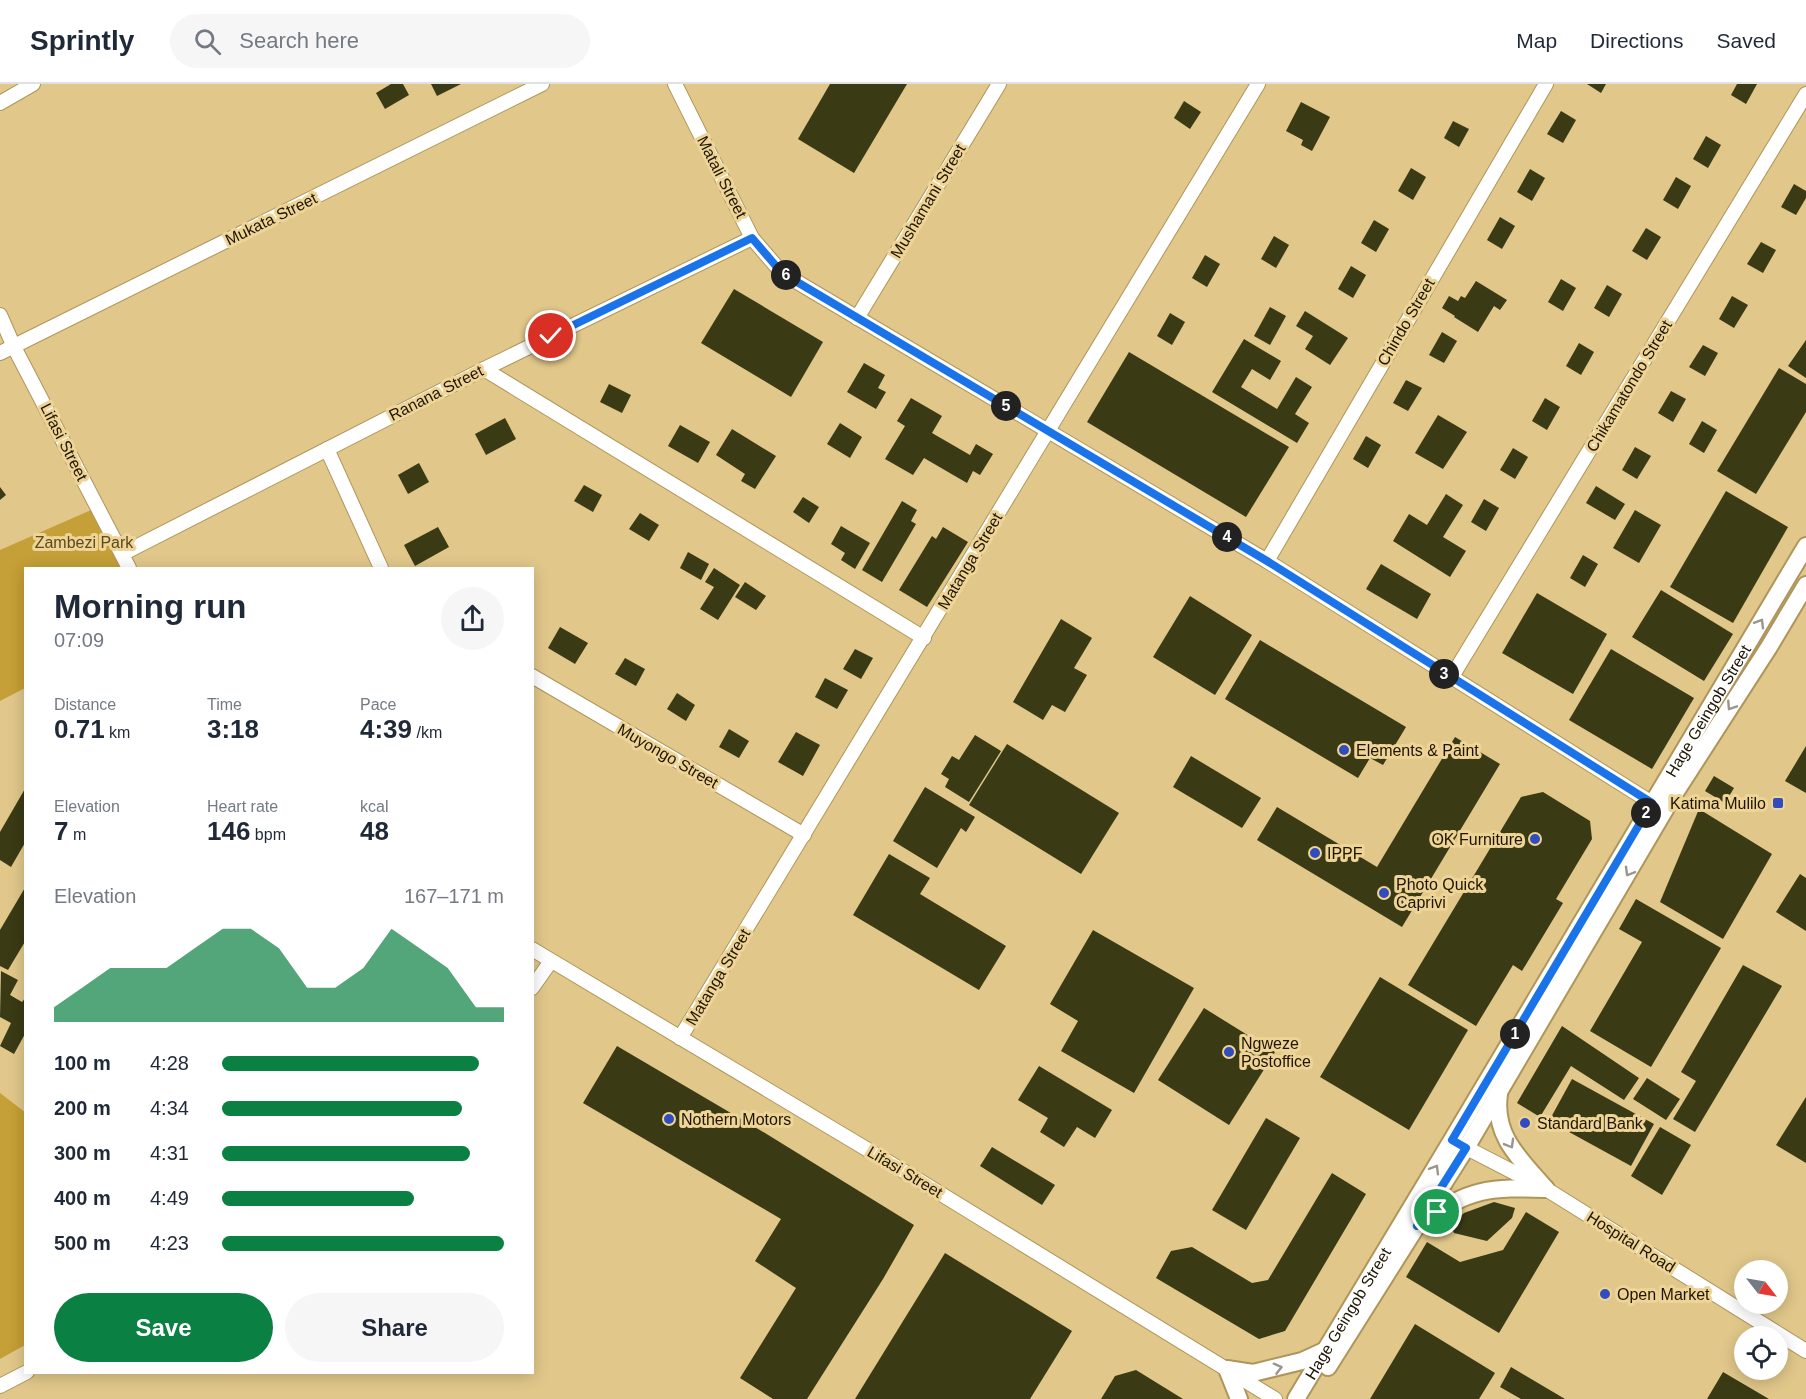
<!DOCTYPE html>
<meta charset="utf-8">
<style>
:root{--surface:#fff;--page:#f6f6f7;--text:#1f2937;--muted:#747a83;--line:#e0e1e3;--accent:#0b8043}
body{margin:0;font-family:Arial,sans-serif;background:var(--page);color:var(--text);height:100vh;display:flex;flex-direction:column;font-size:22px;white-space:nowrap}
*{box-sizing:border-box;margin:0}
p{font-size:20px;color:var(--muted)}
.icon{flex:none;width:33px;height:33px;fill:none;stroke:currentColor;stroke-width:2;stroke-linecap:round;stroke-linejoin:round}
.map{position:relative;flex:1;overflow:hidden}
.details{position:absolute;left:24px;top:483px;width:510px;height:807px;display:flex;flex-direction:column;background:var(--surface);border-radius:0px;box-shadow:0 3px 15px #0003}
.details>*{flex:none}
.needle{width:39px;rotate:121deg}
.buttons{position:absolute;left:1734px;top:1176px;display:grid;gap:12px}
.buttons a{display:grid;place-items:center;width:54px;height:54px;border-radius:50%;background:var(--surface);box-shadow:0 3px 15px #0003;font-size:30px}
.pin{position:absolute;display:grid;place-items:center;width:51px;height:51px;color:#fff;margin:-26px;border:3px solid #fff;border-radius:50%;box-shadow:0 2px 6px #0007}
.km{position:absolute;width:30px;height:30px;margin:-15px;border-radius:50%;background:#222;color:#fff;font-size:16px;line-height:30px;text-align:center}
.round{display:grid;place-items:center;flex:none;width:63px;height:63px;border-radius:32px;background:var(--page)}
.overview{display:flex;align-items:center;justify-content:space-between;height:102px;padding:0 30px}
h1{font-size:33px;font-weight:800;line-height:45px}
.figures{display:grid;grid-template-columns:repeat(3,1fr);gap:9px;height:102px;padding:6px 30px}
.figures div{display:grid;align-content:center}
.figures b{font-size:26px;font-weight:800}
.figures small{font-size:16px;font-weight:400}
.figures p{font-size:16px}
.chart{height:168px;padding:12px 30px}
.chart p{display:flex;justify-content:space-between}
.chart svg{width:100%;height:108px;margin-top:6px;fill:var(--accent);opacity:.7}
.cta{display:flex;gap:12px;margin-top:auto;padding:12px 30px}
.cta a{flex:1;height:69px;border-radius:36px;background:var(--accent);color:#fff;font-size:24px;font-weight:800;line-height:69px;text-align:center}
.cta a+a{background:var(--page);color:var(--text)}
ul{padding:0 30px;list-style:none;font-size:20px}
li{display:grid;grid-template-columns:96px 72px 1fr;align-items:center;height:45px}
li i{height:15px;border-radius:8px;background:var(--accent)}
header{display:flex;align-items:center;gap:36px;box-sizing:border-box;height:84px;padding:0 30px;background:var(--surface);border-bottom:2px solid var(--line)}
header strong{font-size:28px}
nav{display:flex;gap:33px;margin-inline-start:auto;font-size:21px}
.search{width:420px;height:54px;background:var(--page);display:flex;align-items:center;gap:15px;box-sizing:border-box;padding:0 21px;border-radius:33px;color:var(--muted);font-size:22px}
.map>svg:first-child{display:block}
.green{fill:#c59f37}
.building{fill:#3a3a15}
.lines{fill:none;stroke-linecap:round;stroke-linejoin:round}
.minor-casing{stroke:#ae965a;stroke-width:16}
.tertiary-casing{stroke:#ae965a;stroke-width:20}
.minor{stroke:#fff;stroke-width:14}
.tertiary{stroke:#fff;stroke-width:16}
.oneway{stroke:#9a968c}
.route-casing{stroke:#fff;stroke-width:12}
.route{stroke:#1a73e8;stroke-width:8}
.poi-dot{fill:#304cbd;stroke:#eed497;stroke-width:2}
.labels{text-anchor:middle;dominant-baseline:central;stroke-width:6;stroke-linejoin:round;paint-order:stroke}
.street-label{font-size:16px;fill:#1e1500;stroke:#eed497}
.park-label{font-size:16px;fill:#5c4a1d;stroke:#eed497}
.poi-label{font-size:16px;fill:#1e1500;stroke:#eed497;text-anchor:start}
</style>
<header>
<strong>Sprintly</strong>
<div class="search"><svg class="icon" aria-label="search" viewBox="0 0 24 24"><circle cx="10" cy="10" r="6"/><path d="M15 15l6 6"/></svg>Search here</div>
<nav><a>Map</a><a>Directions</a><a>Saved</a></nav>
</header>
<div class="map">
<svg width="1806" height="1315" viewBox="0 0 1806 1315">
<rect width="100%" height="100%" fill="#e1c78a"/>
<g class="green">
<path d="M98,423L129,484H26L25,604L0,617V466Z"/>
<path d="M0,1009L26,1029L25,1261L0,1275Z"/>
</g>
<g class="building">
<path d="M391,0H403L409,11L385,25L376,9Z"/>
<path d="M431,0H461L437,12Z"/>
<path d="M830,0H907L854,89L798,55Z"/>
<path d="M1587,0H1606L1601,9Z"/>
<path d="M1737,0H1757L1746,20L1731,11Z"/>
<path d="M1184,17L1201,28L1190,45L1174,34Z"/>
<path d="M1301,18L1330,33L1312,67L1301,61L1303,56L1286,47Z"/>
<path d="M1561,27L1576,36L1563,59L1547,50Z"/>
<path d="M1453,37L1469,45L1459,63L1444,54Z"/>
<path d="M1706,52L1721,61L1708,84L1693,75Z"/>
<path d="M1411,84L1426,93L1413,116L1398,107Z"/>
<path d="M1530,85L1545,94L1532,117L1517,108Z"/>
<path d="M1676,93L1691,102L1678,125L1663,116Z"/>
<path d="M1794,100L1806,107V114L1796,131L1781,123Z"/>
<path d="M1500,133L1515,142L1502,165L1487,156Z"/>
<path d="M1374,136L1389,145L1376,168L1361,159Z"/>
<path d="M1646,144L1661,153L1647,176L1632,167Z"/>
<path d="M1274,152L1289,161L1276,184L1261,175Z"/>
<path d="M1761,158L1776,166L1763,189L1747,180Z"/>
<path d="M1205,171L1220,180L1207,203L1192,194Z"/>
<path d="M1351,182L1366,191L1353,214L1338,205Z"/>
<path d="M1561,195L1576,204L1563,227L1548,218Z"/>
<path d="M1476,197L1507,216L1500,226L1494,222L1478,248L1454,233L1455,232L1442,224L1449,212L1458,217L1461,212L1465,214Z"/>
<path d="M1607,201L1622,210L1609,233L1594,224Z"/>
<path d="M734,205L823,258L791,313L701,259Z"/>
<path d="M1732,212L1748,221L1734,244L1719,235Z"/>
<path d="M1270,223L1286,232L1270,261L1254,252Z"/>
<path d="M1305,227L1348,254L1330,281L1305,265L1313,252L1296,242Z"/>
<path d="M1170,229L1185,238L1172,261L1157,252Z"/>
<path d="M1442,248L1457,257L1444,279L1429,271Z"/>
<path d="M1244,255L1281,277L1270,296L1252,285L1241,303L1277,325L1296,293L1312,303L1295,330L1309,339L1297,359L1212,308Z"/>
<path d="M1806,256V294L1788,282Z"/>
<path d="M1579,259L1594,268L1581,291L1566,282Z"/>
<path d="M1703,261L1718,269L1705,292L1689,283Z"/>
<path d="M1129,268L1289,363L1246,433L1087,338Z"/>
<path d="M864,279L885,291L878,304L886,308L876,325L847,308Z"/>
<path d="M1779,284L1806,300V328L1756,410L1717,387Z"/>
<path d="M1406,296L1422,304L1408,327L1393,319Z"/>
<path d="M609,300L631,311L622,329L600,318Z"/>
<path d="M1671,307L1686,315L1673,338L1658,329Z"/>
<path d="M911,314L942,332L932,349L970,371L976,360L993,370L980,391L973,387L967,399L924,374L913,391L885,375L905,342L897,337Z"/>
<path d="M1545,314L1560,323L1547,346L1532,337Z"/>
<path d="M1438,331L1467,348L1443,385L1415,369Z"/>
<path d="M505,334L516,355L486,371L475,350Z"/>
<path d="M1702,337L1717,346L1704,369L1689,360Z"/>
<path d="M840,339L862,353L850,374L827,360Z"/>
<path d="M680,341L710,358L698,379L668,362Z"/>
<path d="M732,345L776,372L755,405L741,397L745,390L716,371Z"/>
<path d="M1366,352L1381,361L1368,384L1353,375Z"/>
<path d="M1635,363L1651,372L1637,395L1622,386Z"/>
<path d="M1513,364L1528,373L1515,395L1500,386Z"/>
<path d="M419,379L429,398L408,410L398,391Z"/>
<path d="M584,401L602,411L593,428L574,417Z"/>
<path d="M1596,402L1625,420L1615,436L1586,419Z"/>
<path d="M0,403L6,411L0,416Z"/>
<path d="M1726,407L1788,443L1733,539L1670,503Z"/>
<path d="M1446,410L1463,421L1443,453L1466,467L1450,493L1393,457L1409,430L1427,441Z"/>
<path d="M803,413L819,423L809,439L793,428Z"/>
<path d="M1484,415L1499,424L1486,447L1471,438Z"/>
<path d="M902,417L917,426L911,437L916,440L882,498L862,486Z"/>
<path d="M1635,426L1661,441L1639,479L1613,464Z"/>
<path d="M640,429L659,441L649,457L629,445Z"/>
<path d="M841,442L870,459L855,485L841,476L845,469L831,460Z"/>
<path d="M438,443L449,463L415,482L404,461Z"/>
<path d="M943,443L968,458L927,523L899,506L932,452L936,455Z"/>
<path d="M688,468L709,480L701,496L680,484Z"/>
<path d="M1583,471L1598,480L1585,503L1570,494Z"/>
<path d="M1381,480L1431,510L1417,535L1366,505Z"/>
<path d="M714,484L740,501L718,536L700,525L714,503L705,498Z"/>
<path d="M745,498L766,512L756,526L735,513Z"/>
<path d="M1661,506L1733,550L1704,597L1632,553Z"/>
<path d="M1537,509L1607,550L1573,610L1502,569Z"/>
<path d="M1190,512L1252,551L1215,611L1153,573Z"/>
<path d="M1061,535L1092,554L1074,584L1087,591L1065,628L1052,621L1043,636L1013,618Z"/>
<path d="M560,543L588,559L575,580L548,564Z"/>
<path d="M1260,556L1406,643L1383,681L1370,674L1358,694L1225,615Z"/>
<path d="M855,565L873,574L861,595L843,585Z"/>
<path d="M1611,565L1694,614L1652,685L1569,636Z"/>
<path d="M625,574L645,585L636,602L615,590Z"/>
<path d="M825,594L848,606L837,625L815,613Z"/>
<path d="M677,609L695,621L686,637L667,625Z"/>
<path d="M729,645L749,657L739,674L719,663Z"/>
<path d="M796,648L820,661L803,692L778,678Z"/>
<path d="M975,651L1001,667L969,718L945,703L949,695L941,690L952,672L959,676Z"/>
<path d="M1455,653L1500,680L1402,843L1257,756L1277,723L1377,783Z"/>
<path d="M1007,660L1119,729L1081,790L969,721Z"/>
<path d="M1806,662V709L1785,697Z"/>
<path d="M1191,672L1261,714L1242,744L1173,703Z"/>
<path d="M1714,692L1734,704L1725,719L1705,707Z"/>
<path d="M26,703V757L11,783L0,776V748Z"/>
<path d="M925,703L975,733L966,748L961,744L937,784L893,757Z"/>
<path d="M1543,708L1590,737L1592,755L1556,815L1563,819L1522,887L1513,881L1476,942L1408,901L1521,713Z"/>
<path d="M1699,725L1772,770L1723,855L1660,818Z"/>
<path d="M889,770L930,794L920,810L1006,862L979,906L853,831Z"/>
<path d="M1800,790L1806,794V847L1776,828Z"/>
<path d="M26,802V856L8,886L0,882V846Z"/>
<path d="M1636,815L1721,864L1651,983L1590,947L1642,858L1619,845Z"/>
<path d="M1093,846L1194,904L1134,1009L1061,967L1078,937L1050,920Z"/>
<path d="M1743,881L1782,902L1695,1048L1673,1035L1696,997L1681,988Z"/>
<path d="M1,887L18,896L10,911L22,918L26,913V948L14,970L0,962L11,939L0,933Z"/>
<path d="M1380,893L1468,946L1409,1046L1320,993Z"/>
<path d="M1204,924L1275,968L1229,1041L1158,996Z"/>
<path d="M1562,942L1639,994L1624,1016L1571,982L1540,1033L1517,1019Z"/>
<path d="M617,962L765,1049L914,1141L883,1195L807,1315H773L740,1294L796,1204L755,1177L781,1135L583,1019Z"/>
<path d="M1039,982L1112,1026L1095,1054L1077,1043L1064,1063L1040,1048L1048,1034L1018,1016Z"/>
<path d="M1647,994L1680,1015L1666,1036L1633,1015Z"/>
<path d="M1572,995L1654,1040L1631,1082L1549,1037Z"/>
<path d="M1806,1013V1079L1776,1061Z"/>
<path d="M1266,1034L1300,1054L1246,1146L1212,1126Z"/>
<path d="M1660,1043L1691,1061L1662,1111L1631,1092Z"/>
<path d="M992,1063L1055,1101L1042,1121L980,1082Z"/>
<path d="M1332,1089L1366,1110L1285,1247L1259,1255L1156,1194L1171,1167L1192,1163L1252,1199L1268,1196Z"/>
<path d="M1494,1118L1515,1124L1512,1134L1487,1157L1454,1149L1451,1142L1464,1129Z"/>
<path d="M1526,1128L1559,1148L1499,1249L1406,1193L1427,1158L1460,1178L1503,1166Z"/>
<path d="M945,1169L1072,1247L1030,1315H855Z"/>
<path d="M1415,1240L1495,1289L1479,1315H1370Z"/>
<path d="M1511,1283L1565,1315H1521L1500,1303Z"/>
<path d="M1136,1286L1183,1315H1101L1115,1292Z"/>
<path d="M1723,1288L1769,1315H1707Z"/>
</g>
<g class="lines">
<g class="minor-casing">
<g id="minor">
<path d="M675,0L752,154L782,189L1267,477L1652,719L1660,722"/>
<path d="M0,19L33,0"/>
<path d="M0,231L14,263L129,484"/>
<path d="M857,234L999,0"/>
<path d="M0,269L542,0"/>
<path d="M484,285L924,554"/>
<path d="M327,365L381,484"/>
<path d="M122,470L484,285L752,154"/>
<path d="M1267,477L1546,0"/>
<path d="M532,592L804,751"/>
<path d="M1451,594L1806,10"/>
<path d="M532,865L915,1094L1275,1315"/>
<path d="M532,904L551,877"/>
<path d="M680,954L1258,0"/>
<path d="M1459,1060L1546,1105L1806,1267"/>
<path d="M0,1302L27,1288"/>
</g>
</g>
<g class="tertiary-casing">
<g id="tertiary">
<path d="M1499,1010C1493,1052 1520,1075 1546,1105"/>
<path d="M1423,1138C1468,1104 1492,1103 1546,1105"/>
<path d="M1328,1283L1466,1064L1673,712L1769,563L1806,501"/>
<path d="M1239,1315L1227,1285L1253,1289L1302,1277L1326,1266"/>
<path id="s1" d="M1296,1315L1452,1056L1806,462"/>
</g>
</g>
<use href="#minor" class="minor"/>
<use href="#tertiary" class="tertiary"/>
</g>
<defs><path id="oneway-chevron" d="M-2-3.5L2.5 0L-2 3.5" fill="none" stroke-width="1.6" stroke-linecap="round" stroke-linejoin="round" transform="scale(1.5)"/></defs>
<g class="oneway">
<use href="#oneway-chevron" transform="translate(1760 539) rotate(-59)"/>
<use href="#oneway-chevron" transform="translate(1731 622) rotate(123)"/>
<use href="#oneway-chevron" transform="translate(1629 788) rotate(120)"/>
<use href="#oneway-chevron" transform="translate(1510 1060) rotate(60)"/>
<use href="#oneway-chevron" transform="translate(1435 1085) rotate(-59)"/>
<use href="#oneway-chevron" transform="translate(1278 1284) rotate(-14)"/>
</g>
<g class="lines">
<g class="route-casing">
<path id="route" d="M551,252L752,154L782,189L1267,477L1652,719L1452,1056L1466,1064L1417,1142L1437,1128"/>
</g>
<use href="#route" class="route"/>
</g>
<g class="poi-dot">
<circle cx="1344" cy="666" r="6"/>
<rect x="1772" y="713" width="12" height="12" rx="3"/>
<circle cx="1535" cy="755" r="6"/>
<circle cx="1315" cy="769" r="6"/>
<circle cx="1384" cy="809" r="6"/>
<circle cx="1229" cy="968" r="6"/>
<circle cx="669" cy="1035" r="6"/>
<circle cx="1525" cy="1039" r="6"/>
<circle cx="1605" cy="1210" r="6"/>
</g>
<g class="labels">
<g class="street-label">
<text transform="translate(722 93) rotate(63)">Matali Street</text>
<text transform="translate(928 117) rotate(-59)">Mushamani Street</text>
<text transform="translate(271 135) rotate(-26)">Mukata Street</text>
<text transform="translate(1406 238) rotate(-60)">Chindo Street</text>
<text transform="translate(1629 302) rotate(-59)">Chikamatondo Street</text>
<text transform="translate(436 309) rotate(-27)">Ranana Street</text>
<text transform="translate(64 358) rotate(63)">Lifasi Street</text>
<text transform="translate(970 477) rotate(-59)">Matanga Street</text>
<text stroke="none"><textPath href="#s1" startOffset="802">Hage Geingob Street</textPath></text>
<text transform="translate(668 672) rotate(30)">Muyongo Street</text>
<text transform="translate(718 893) rotate(-59)">Matanga Street</text>
<text transform="translate(905 1088) rotate(31)">Lifasi Street</text>
<text transform="translate(1631 1158) rotate(32)">Hospital Road</text>
<text stroke="none"><textPath href="#s1" startOffset="100">Hage Geingob Street</textPath></text>
</g>
<g class="park-label">
<text x="84" y="458">Zambezi Park</text>
</g>
<g class="poi-label">
<text x="1356" y="666">Elements &amp; Paint</text>
<text x="1766" y="719" text-anchor="end">Katima Mulilo</text>
<text x="1523" y="755" text-anchor="end">OK Furniture</text>
<text x="1327" y="769">IPPF</text>
<text x="1396" y="800">Photo Quick<tspan x="1396" dy="18">Caprivi</tspan></text>
<text x="1241" y="959">Ngweze<tspan x="1241" dy="18">Postoffice</tspan></text>
<text x="681" y="1035">Nothern Motors</text>
<text x="1537" y="1039">Standard Bank</text>
<text x="1617" y="1210">Open Market</text>
</g>
</g>
</svg>
<div class="buttons">
<a><svg class="needle" viewBox="-14 -14 28 28"><path d="M0-13l5 13h-10z" fill="#e53935"/><path d="M0 13l5-13h-10z" fill="#747a83"/></svg></a>
<a><svg class="icon" aria-label="locate" viewBox="0 0 24 24"><circle cx="12" cy="12" r="6"/><path d="M12 2v4M12 18v4M2 12h4M18 12h4"/></svg></a>
</div>
<div class="pin" style="left:1437px;top:1128px;background:#1e9e55"><svg class="icon" aria-label="arrive" viewBox="0 0 24 24"><path d="M6 21V4h12l-3 4 3 4H6"/></svg></div>
<div class="pin" style="left:551px;top:252px;background:#d93025"><svg class="icon" aria-label="check" viewBox="0 0 24 24"><path d="M5 12l5 5 9-10"/></svg></div>
<b class="km" style="left:1515px;top:950px">1</b>
<b class="km" style="left:1646px;top:729px">2</b>
<b class="km" style="left:1444px;top:590px">3</b>
<b class="km" style="left:1227px;top:453px">4</b>
<b class="km" style="left:1006px;top:322px">5</b>
<b class="km" style="left:786px;top:191px">6</b>
<section class="details">
<div class="overview"><div><h1>Morning run</h1><p>07:09</p></div><a class="round"><svg class="icon" aria-label="share" viewBox="0 0 24 24"><path d="M12 15V3M7 8l5-5 5 5M5 13v7h14v-7"/></svg></a></div>
<div class="figures">
<div><p>Distance</p><b>0.71<small> km</small></b></div>
<div><p>Time</p><b>3:18</b></div>
<div><p>Pace</p><b>4:39<small> /km</small></b></div>
</div>
<div class="figures">
<div><p>Elevation</p><b>7<small> m</small></b></div>
<div><p>Heart rate</p><b>146<small> bpm</small></b></div>
<div><p>kcal</p><b>48</b></div>
</div>
<div class="chart"><p><span>Elevation</span>167–171 m</p>
<svg viewBox="0 0 160 44" preserveAspectRatio="none"><path d="M0 44V38L10 30L20 22L30 22L40 22L50 14L60 6L70 6L80 14L90 30L100 30L110 22L120 6L130 14L140 22L150 38L160 38V44z"/></svg>
</div>
<ul>
<li><b>100 m</b>4:28<i style="width:91%"></i></li>
<li><b>200 m</b>4:34<i style="width:85%"></i></li>
<li><b>300 m</b>4:31<i style="width:88%"></i></li>
<li><b>400 m</b>4:49<i style="width:68%"></i></li>
<li><b>500 m</b>4:23<i style="width:100%"></i></li>
</ul>
<div class="cta"><a>Save</a><a>Share</a></div>
</section>
</div>
